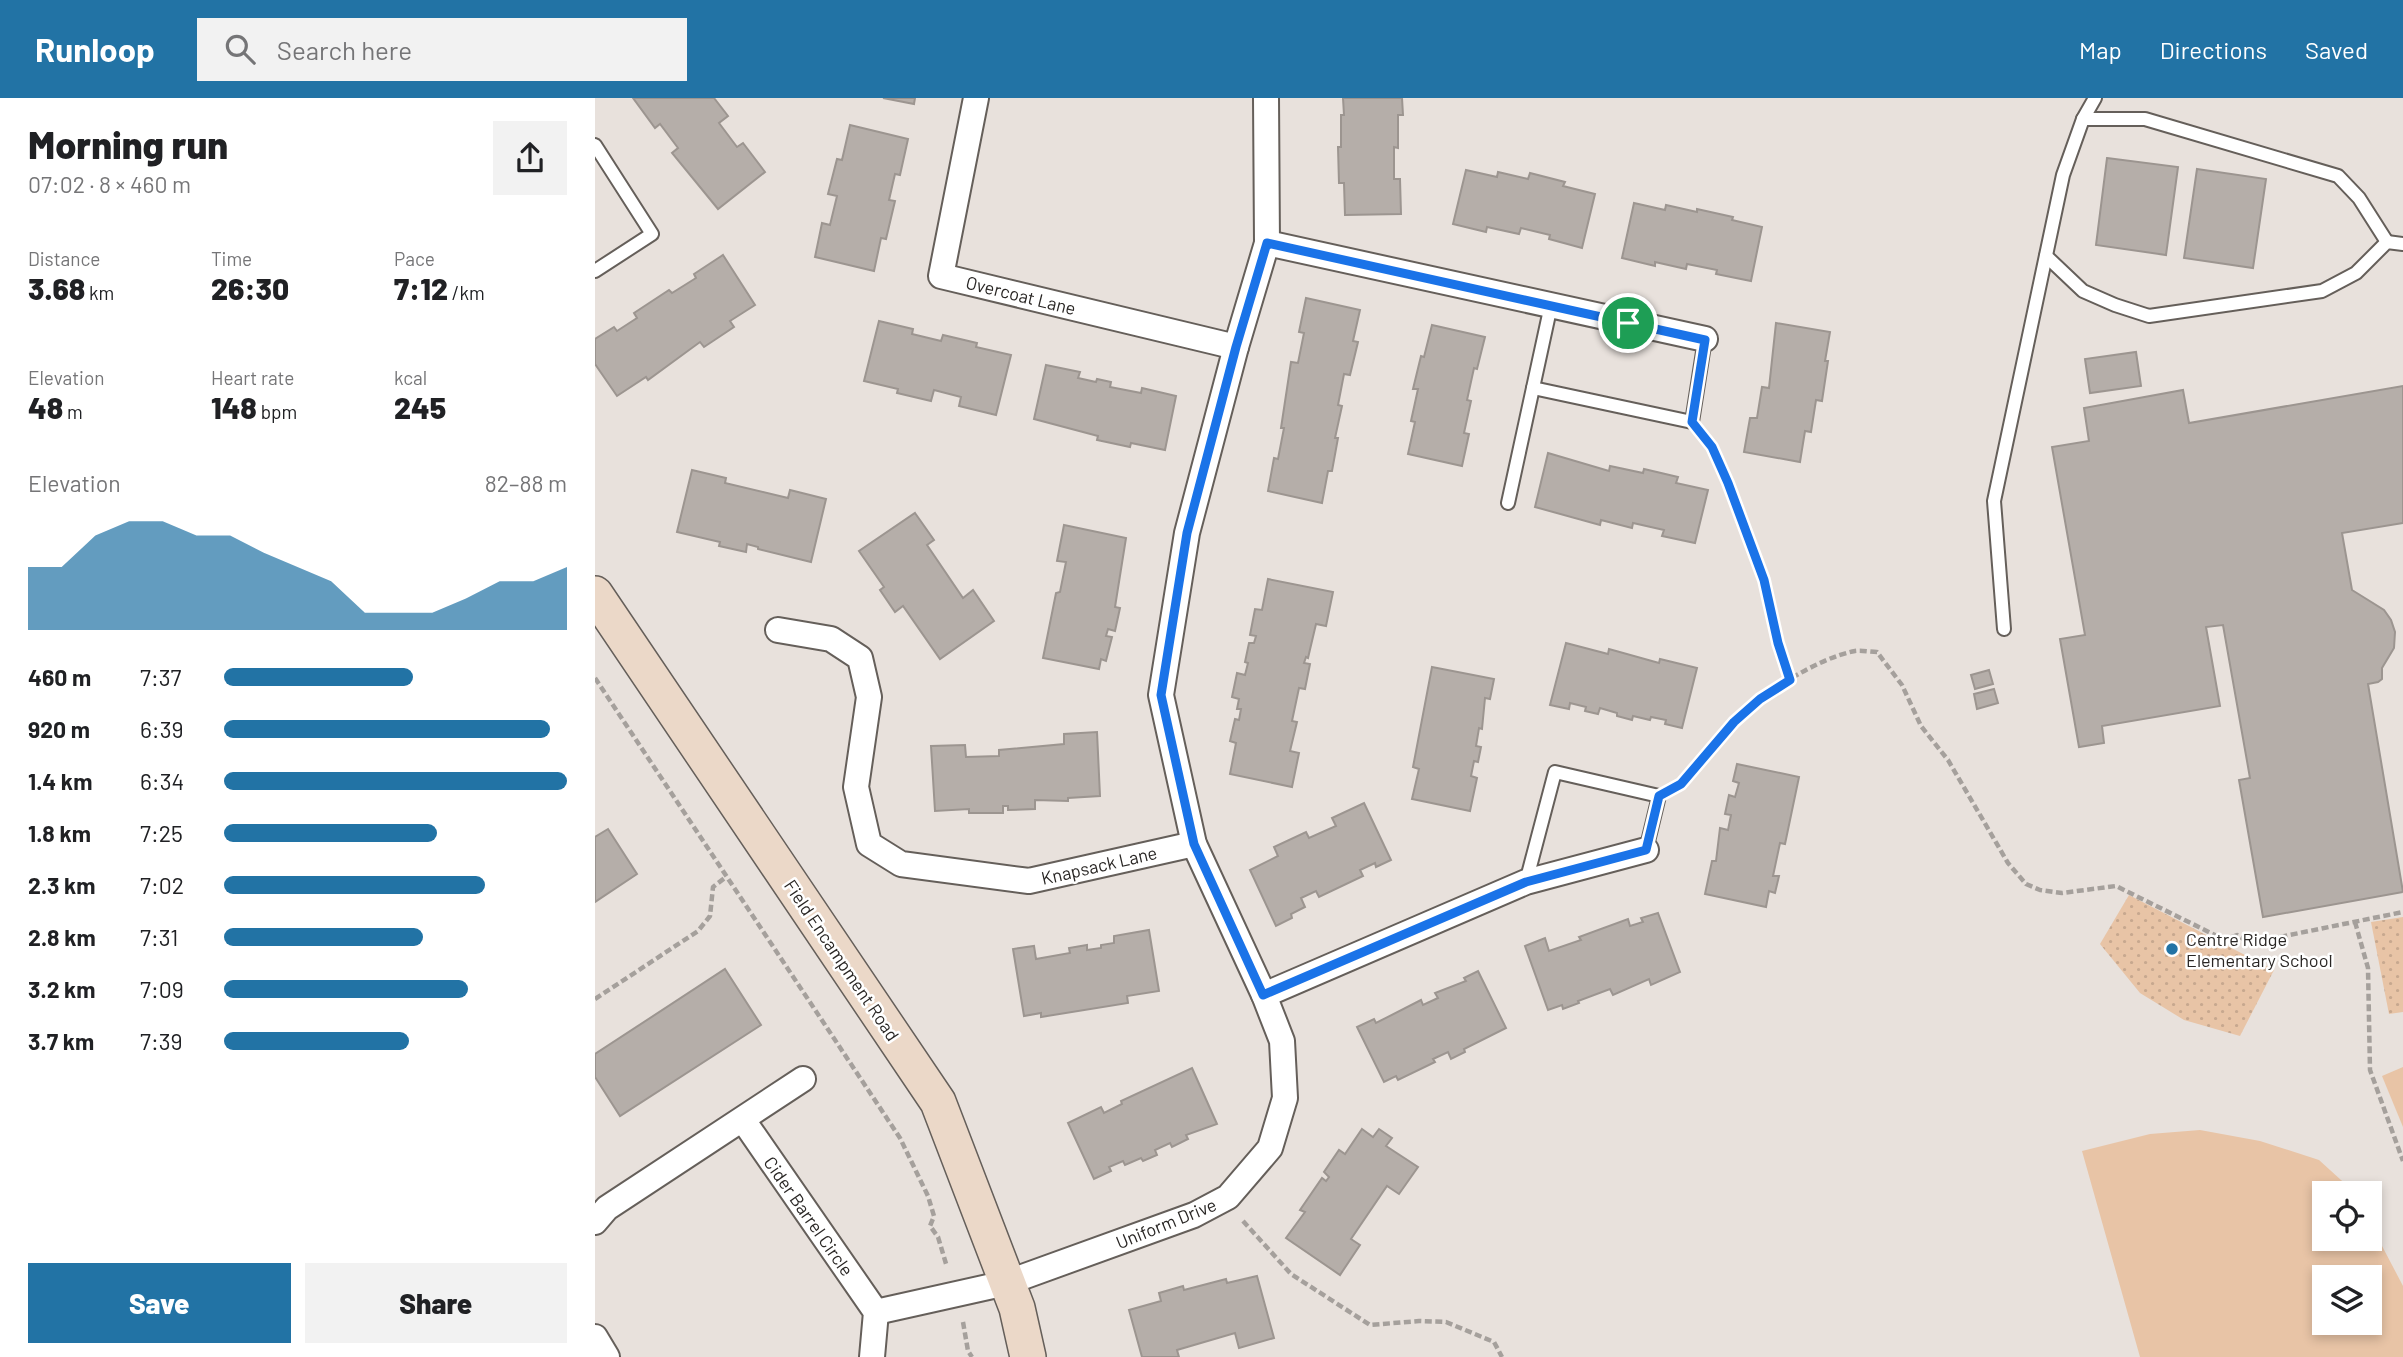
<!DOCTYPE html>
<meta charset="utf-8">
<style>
:root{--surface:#fff;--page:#f2f2f2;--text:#202124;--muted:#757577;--accent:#2273a5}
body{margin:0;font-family:Barlow,sans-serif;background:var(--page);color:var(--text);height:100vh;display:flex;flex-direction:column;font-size:26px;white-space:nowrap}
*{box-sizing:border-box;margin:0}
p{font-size:23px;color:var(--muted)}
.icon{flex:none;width:38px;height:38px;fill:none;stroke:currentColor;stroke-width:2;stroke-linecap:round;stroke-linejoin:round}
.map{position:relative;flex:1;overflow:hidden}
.side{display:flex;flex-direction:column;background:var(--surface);width:595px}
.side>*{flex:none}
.fabs{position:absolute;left:1717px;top:1083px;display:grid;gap:14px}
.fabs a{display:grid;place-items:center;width:70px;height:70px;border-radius:0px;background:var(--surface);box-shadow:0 4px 10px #0003;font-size:35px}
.pin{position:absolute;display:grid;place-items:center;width:60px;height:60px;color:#fff;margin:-30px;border:4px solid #fff;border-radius:50%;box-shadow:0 2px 7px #0007}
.round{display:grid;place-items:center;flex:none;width:74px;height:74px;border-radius:0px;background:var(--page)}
.head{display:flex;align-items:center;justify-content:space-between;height:119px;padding:0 28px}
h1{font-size:38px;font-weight:800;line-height:52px}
.metrics{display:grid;grid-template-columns:repeat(3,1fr);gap:10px;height:119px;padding:7px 28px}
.metrics div{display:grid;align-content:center}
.metrics b{font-size:30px;font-weight:800}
.metrics small{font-size:19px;font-weight:400}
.metrics p{font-size:19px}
.chart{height:196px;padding:14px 28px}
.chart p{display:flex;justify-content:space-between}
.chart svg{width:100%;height:126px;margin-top:7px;fill:var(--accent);opacity:.7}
.primary-button{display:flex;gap:14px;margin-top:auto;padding:14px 28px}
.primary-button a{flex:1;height:80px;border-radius:0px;background:var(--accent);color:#fff;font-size:28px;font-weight:800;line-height:80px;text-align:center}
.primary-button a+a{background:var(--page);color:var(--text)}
ul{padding:0 28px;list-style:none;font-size:23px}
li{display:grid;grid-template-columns:112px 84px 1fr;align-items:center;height:52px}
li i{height:18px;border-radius:9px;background:var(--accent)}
header{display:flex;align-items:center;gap:42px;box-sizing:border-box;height:98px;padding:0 35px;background:var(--accent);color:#fff}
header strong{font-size:33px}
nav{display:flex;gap:38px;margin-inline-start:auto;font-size:24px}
.search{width:490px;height:63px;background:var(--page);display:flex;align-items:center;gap:18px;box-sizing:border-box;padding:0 24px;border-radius:0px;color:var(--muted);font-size:26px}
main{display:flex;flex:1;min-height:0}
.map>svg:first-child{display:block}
.park{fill:url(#park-dots)}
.garden{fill:#e8c4a6;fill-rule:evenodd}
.building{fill:#b5aea9;stroke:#9c9590;stroke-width:2}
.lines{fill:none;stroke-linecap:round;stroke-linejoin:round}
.lane-casing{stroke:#655f5a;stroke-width:16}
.street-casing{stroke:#655f5a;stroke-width:28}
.secondary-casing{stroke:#655f5a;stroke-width:38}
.path{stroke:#a5a09c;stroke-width:4.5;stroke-dasharray:7 3.5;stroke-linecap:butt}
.lane{stroke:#fff;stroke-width:12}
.street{stroke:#fff;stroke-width:24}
.secondary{stroke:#ebd8c8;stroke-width:35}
.route-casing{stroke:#fff;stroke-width:14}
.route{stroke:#1a73e8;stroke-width:9}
.poi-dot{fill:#2273a5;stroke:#fff;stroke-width:2.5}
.labels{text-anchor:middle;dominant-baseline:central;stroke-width:5;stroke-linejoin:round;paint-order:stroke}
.street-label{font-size:18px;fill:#292624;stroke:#fff}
.poi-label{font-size:18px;fill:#292624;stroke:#fff;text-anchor:start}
</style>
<header>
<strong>Runloop</strong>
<div class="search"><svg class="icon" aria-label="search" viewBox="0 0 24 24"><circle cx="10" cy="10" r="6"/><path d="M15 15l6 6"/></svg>Search here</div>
<nav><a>Map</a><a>Directions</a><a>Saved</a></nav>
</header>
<main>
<section class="side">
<div class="head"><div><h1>Morning run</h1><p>07:02 · 8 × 460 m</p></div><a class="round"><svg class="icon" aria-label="share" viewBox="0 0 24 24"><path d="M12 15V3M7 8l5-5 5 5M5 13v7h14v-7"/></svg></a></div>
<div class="metrics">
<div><p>Distance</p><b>3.68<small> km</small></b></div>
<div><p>Time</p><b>26:30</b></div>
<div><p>Pace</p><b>7:12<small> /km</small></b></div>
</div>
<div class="metrics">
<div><p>Elevation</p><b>48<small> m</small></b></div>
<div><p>Heart rate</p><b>148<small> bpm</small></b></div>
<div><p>kcal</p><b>245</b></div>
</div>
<div class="chart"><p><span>Elevation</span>82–88 m</p>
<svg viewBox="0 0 160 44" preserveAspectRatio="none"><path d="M0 44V22L10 22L20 11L30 6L40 6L50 11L60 11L70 17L80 22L90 27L100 38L110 38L120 38L130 33L140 27L150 27L160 22V44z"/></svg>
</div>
<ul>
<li><b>460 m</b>7:37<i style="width:55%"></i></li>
<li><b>920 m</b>6:39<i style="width:95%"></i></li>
<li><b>1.4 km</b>6:34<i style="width:100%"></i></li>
<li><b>1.8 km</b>7:25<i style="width:62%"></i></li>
<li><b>2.3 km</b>7:02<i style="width:76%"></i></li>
<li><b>2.8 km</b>7:31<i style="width:58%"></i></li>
<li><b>3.2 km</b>7:09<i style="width:71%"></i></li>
<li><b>3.7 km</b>7:39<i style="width:54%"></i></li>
</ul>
<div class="primary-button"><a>Save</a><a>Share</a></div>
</section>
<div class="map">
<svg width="1808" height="1259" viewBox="0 0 1808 1259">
<defs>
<pattern id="park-dots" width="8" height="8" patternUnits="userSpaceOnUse" patternTransform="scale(1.75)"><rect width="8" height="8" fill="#e8c4a6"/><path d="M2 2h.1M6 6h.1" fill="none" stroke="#c7a88f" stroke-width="1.8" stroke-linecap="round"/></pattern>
</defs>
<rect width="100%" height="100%" fill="#e8e1dc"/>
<g class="park">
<path d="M1534,797L1679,872L1645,938L1589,922L1545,895L1505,846Z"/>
<path d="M1808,819V914L1794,916L1776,824Z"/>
</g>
<g class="garden">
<path d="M1808,969V1029L1787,978Z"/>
<path d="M1605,1032L1665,1043L1724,1062L1757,1092L1759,1095L1729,1096V1141H1774L1775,1125L1808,1188V1259H1545L1487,1053L1555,1036ZM1729,1180H1774V1225H1729Z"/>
</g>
<g class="building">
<path d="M38,0H119L133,18L124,25L142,49L148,45L170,74L123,111L77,55L83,50L65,26L60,30Z"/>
<path d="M288,0H320L319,6Z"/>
<path d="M748,0H807L808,17H803V50L799,49V81H805L806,116L750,117L749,85H744L743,49H746V17H749Z"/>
<path d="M255,27L313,41L305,77L300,76L294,102L300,103L291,141L286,140L279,173L220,159L227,125L235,127L242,98L233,96L242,61L247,62Z"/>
<path d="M1512,60L1583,69L1571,157L1501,147Z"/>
<path d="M1602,71L1671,81L1658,170L1589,160Z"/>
<path d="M871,72L902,79L903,74L933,81L935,75L970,84L968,88L1000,96L987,150L954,141L955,137L926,130L924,136L892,129L891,134L858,126Z"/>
<path d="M1039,105L1070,112L1071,107L1102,114V111L1138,119L1137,122L1167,129L1156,183L1121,176L1122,172L1092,166L1091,171L1060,164V168L1027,160Z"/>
<path d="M128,157L160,207L135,223L139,229L109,249L105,244L53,282L51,279L22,298L0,266V241L19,229L22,233L42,220L39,215L74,192L77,195L101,180L99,176Z"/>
<path d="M711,200L765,212L758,243L763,244L755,277L749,276L743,307L747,308L740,340H743L737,373H733L727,405L673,393L679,360L683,361L689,330H686L696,264L703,265L709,235L704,234Z"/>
<path d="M284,223L318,231L317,236L346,243L348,237L382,245L381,249L416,257L401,317L364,308L366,299L339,292L336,303L302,295L303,291L269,283Z"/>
<path d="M1181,225L1235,234L1230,263H1233L1227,303L1221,302L1216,334L1210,333L1205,364L1149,354L1155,320H1162L1167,289L1174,290Z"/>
<path d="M837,227L890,239L882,271L879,270L872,302L876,303L869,335L874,336L867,368L813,356L820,324L816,323L823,291H818L826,258L829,259Z"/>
<path d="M1541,254L1546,288L1495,295L1490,261Z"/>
<path d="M451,267L485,274L483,280L501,284L502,281L516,284L515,289L546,295L547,290L581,298L570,352L536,345L535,349L502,342L503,338L439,321Z"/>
<path d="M1808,288V425L1747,435L1757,492L1789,512L1796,522L1800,534L1799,550L1787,570V581L1783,584L1773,586L1808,794L1668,819L1644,682L1655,680L1628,527L1611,529L1625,608L1507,628L1509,645L1484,649L1465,541L1490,537L1457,349L1494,343L1489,310L1588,292L1594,325Z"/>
<path d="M953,355L1014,373L1015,368L1048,375L1049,371L1083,379L1081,385L1113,392L1100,445L1067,438L1069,432L1038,425L1037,430L1006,422L1005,427L940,409Z"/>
<path d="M97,372L131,380L130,385L193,400L195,392L231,401L216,464L163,451V449L152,446L151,454L124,448L125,444L82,434Z"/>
<path d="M320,415L339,442L332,447L368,500L378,492L399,523L345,561L308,508L300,514L285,492L289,489L264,453Z"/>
<path d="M469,427L531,440L520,509L525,510L520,533L513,531L511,538L517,539L511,563L506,561L504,571L448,560L461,495L465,494L471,464L462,463Z"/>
<path d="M673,481L738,494L731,528L721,526L713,560L711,559L709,565L715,566L710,591L704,590L697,623L702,624L695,653L704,655L697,689L635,676L641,645L635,643L640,621L644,622L646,611H642L644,601L637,599L642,575L650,577L653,565L650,564L654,545H659L661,538L655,537L660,511L667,512Z"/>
<path d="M971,545L1013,556L1014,551L1064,565L1065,561L1102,570L1087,630L1070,626L1071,622L1056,619L1055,622L1038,618L1037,622L1022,618V615L1005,610L1003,616L990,613L991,609L975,605L974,611L955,607Z"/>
<path d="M837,569L899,581L895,601L890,600L887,631L884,630L881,648L886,649L883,664L879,663L876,678L882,680L875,713L817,701L824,671L818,669Z"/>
<path d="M1394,572L1398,586L1380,591L1376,577Z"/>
<path d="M1399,591L1403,605L1382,611L1379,596Z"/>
<path d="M502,634L505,698L473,700V703L440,702V711L413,712V708H408V715H374V711L340,713L336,648L370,647L371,659L404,658V652L469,646V636Z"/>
<path d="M1142,666L1204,679L1190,746L1185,745L1178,778H1184L1180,795L1174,793L1171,809L1110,796L1117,763H1121L1125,730L1133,732L1136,717L1130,716L1134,697L1140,699L1144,685L1138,683Z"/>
<path d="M769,705L796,762L781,769L780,765L765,772L768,778L724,799L721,793L706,800L710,809L696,816L697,820L681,828L655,772L683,758L679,749L711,734L714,740L741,728L737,720Z"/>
<path d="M13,731L42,776L0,804V739Z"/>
<path d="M1063,815L1085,874L1056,887L1054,881L1018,897L1015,891L983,903L984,905L968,911L967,907L953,912L930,848L950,840L954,853L986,842L984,839L1033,821L1035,828L1048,824L1046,820Z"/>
<path d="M554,832L564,893L532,898L533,905L446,919V915L429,918L418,851L439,848L441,861L475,855L474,850L492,847V852L506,850V847L519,845V838Z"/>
<path d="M130,871L166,927L25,1018L0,979V956Z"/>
<path d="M883,873L911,930L869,951L870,954L856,961L853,954L838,961L840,964L803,982L801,978L789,984L762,929L779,921L781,925L826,902L828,907L843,900L840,895L871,883L869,880Z"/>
<path d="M597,970L622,1026L591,1037L593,1041L577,1049L575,1045L560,1052L562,1057L548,1063L546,1060L530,1067L528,1063L514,1069L516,1073L499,1081L473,1025L506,1009L509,1015L527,1006L526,1003Z"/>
<path d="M767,1031L778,1039L784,1031L797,1040L791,1048L823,1069L804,1096L792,1088L756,1141L765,1147L745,1177L691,1140L710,1114L705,1112L727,1080L731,1083L734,1079L729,1074L744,1052L750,1056Z"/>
<path d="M662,1178L679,1240L644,1250L640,1235L582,1252L584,1259H547L534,1212L566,1203L564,1195L588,1188L589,1192L631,1181L632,1185Z"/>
</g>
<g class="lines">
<g class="lane-casing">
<g id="lane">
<path d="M1488,21H1550L1743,78L1764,100L1792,144"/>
<path d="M0,47L57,136L0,173"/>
<path d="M1451,158L1488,193L1520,207L1554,218L1727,193L1761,175L1792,144L1808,146"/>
<path d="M938,290L1097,324L1110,241"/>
<path d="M913,405L956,207"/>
<path d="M1409,531L1399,403L1468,77L1488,21L1500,0"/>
<path d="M931,784L960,674L1064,698L1051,752"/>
</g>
</g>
<g class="street-casing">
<g id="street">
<path d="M381,0L346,178L641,249"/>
<path d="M672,145L1110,241"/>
<path d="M183,532L236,541L265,560L274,599L261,689L274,746L306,766L434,783L599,746"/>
<path d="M669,897L931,784L1051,752"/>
<path d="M148,1022L281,1214L277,1259"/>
<path d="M0,1124L12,1110L208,981"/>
<path d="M281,1214L411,1185L599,1117L633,1099L675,1050L690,1000L687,943L669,897L599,746L566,597L592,435L641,249L672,145L671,0"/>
<path d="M0,1239L12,1259"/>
</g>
</g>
<g class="secondary-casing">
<path id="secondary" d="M0,496L343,1004L422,1210L433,1259"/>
</g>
<g class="path">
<path d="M1110,340L1117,349L1133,385L1169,482L1183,545L1195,582"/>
<path d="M0,580L305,1040L333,1098L339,1118L335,1128L343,1139L352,1169"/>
<path d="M1083,687C1104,672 1120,646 1137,627C1163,598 1222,560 1260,553C1267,552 1275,554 1282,554L1307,587L1326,628L1353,662L1413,765L1431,786L1445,792L1467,795L1521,788L1630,842L1642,837L1655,845L1808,814"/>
<path d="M1760,824L1773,870L1775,972L1808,1063"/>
<path d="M0,901L103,833L115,818L118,789L131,779"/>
<path d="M648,1123L696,1176L775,1227L824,1223L851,1224L899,1244L907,1259"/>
<path d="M368,1224L373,1253L377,1259"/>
</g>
<use href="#lane" class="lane"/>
<use href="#street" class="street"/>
<use href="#secondary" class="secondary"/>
</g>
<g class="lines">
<g class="route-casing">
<path id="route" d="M672,145L1110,242L1097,324L1117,349L1133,385L1169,482L1183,545L1195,582L1165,601L1139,624L1086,686L1064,698L1051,752L931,784L668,897L599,746L566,597L592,435L641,249Z"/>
</g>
<use href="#route" class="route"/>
</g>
<circle class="poi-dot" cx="1577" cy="851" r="7"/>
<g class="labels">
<g class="street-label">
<text transform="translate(426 197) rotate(14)">Overcoat Lane</text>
<text transform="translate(504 767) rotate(-13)">Knapsack Lane</text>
<text transform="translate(247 862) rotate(56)">Field Encampment Road</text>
<text transform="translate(214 1118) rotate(55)">Cider Barrel Circle</text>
<text transform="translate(571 1125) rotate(-22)">Uniform Drive</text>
</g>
<g class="poi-label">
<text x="1591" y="841">Centre Ridge<tspan x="1591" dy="21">Elementary School</tspan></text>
</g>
</g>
</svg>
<div class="fabs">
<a><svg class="icon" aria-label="locate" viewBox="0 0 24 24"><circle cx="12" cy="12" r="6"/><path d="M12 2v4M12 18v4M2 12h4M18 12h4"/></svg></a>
<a><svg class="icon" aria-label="layers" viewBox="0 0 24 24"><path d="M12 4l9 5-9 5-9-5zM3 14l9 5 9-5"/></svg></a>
</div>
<div class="pin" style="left:1033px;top:225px;background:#1e9e55"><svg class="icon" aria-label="arrive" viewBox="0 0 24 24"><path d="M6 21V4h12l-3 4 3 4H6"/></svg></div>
</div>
</main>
